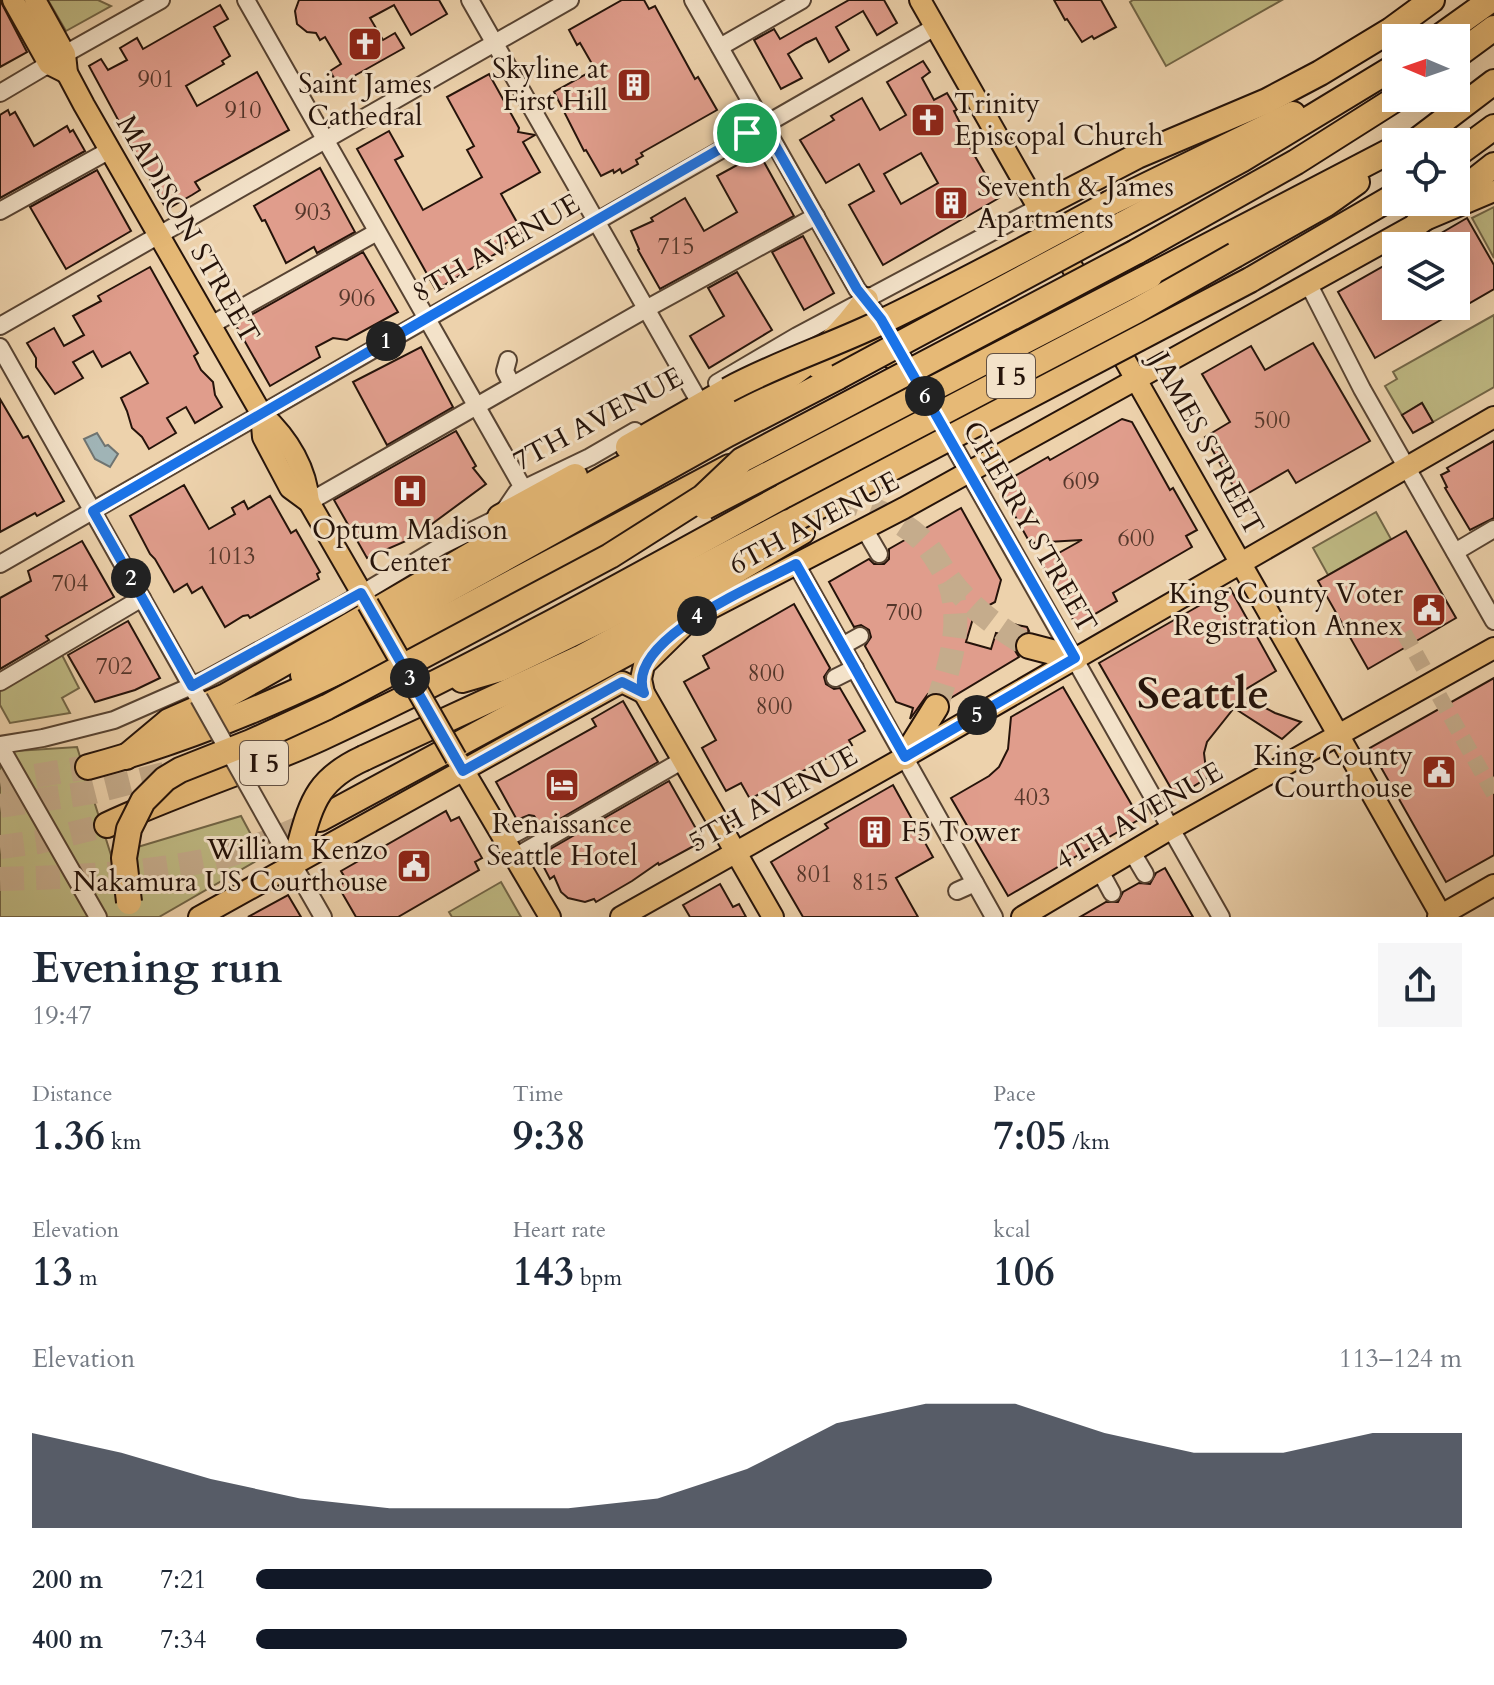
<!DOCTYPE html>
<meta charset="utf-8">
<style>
:root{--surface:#fff;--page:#f6f6f7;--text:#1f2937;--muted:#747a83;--accent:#111827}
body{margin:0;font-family:Cardo,serif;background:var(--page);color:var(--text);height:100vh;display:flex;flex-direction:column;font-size:30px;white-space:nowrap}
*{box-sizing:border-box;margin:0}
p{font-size:26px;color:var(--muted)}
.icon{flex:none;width:44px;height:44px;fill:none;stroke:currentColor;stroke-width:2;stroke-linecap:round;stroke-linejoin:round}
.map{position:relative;height:917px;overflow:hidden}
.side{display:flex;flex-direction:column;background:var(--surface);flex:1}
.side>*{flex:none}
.needle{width:52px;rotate:272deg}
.controls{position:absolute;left:1382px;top:24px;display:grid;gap:16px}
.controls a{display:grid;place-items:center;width:88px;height:88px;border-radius:0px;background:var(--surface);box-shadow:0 8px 32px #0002;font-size:40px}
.pin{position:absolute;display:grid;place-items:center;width:68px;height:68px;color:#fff;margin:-34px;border:4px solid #fff;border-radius:50%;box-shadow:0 2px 8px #0007}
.km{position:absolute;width:40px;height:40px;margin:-20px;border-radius:50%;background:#222;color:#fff;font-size:22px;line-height:40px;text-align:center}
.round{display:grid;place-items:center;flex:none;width:84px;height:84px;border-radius:0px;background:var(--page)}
.head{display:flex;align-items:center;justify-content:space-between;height:136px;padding:0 32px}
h1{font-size:44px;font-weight:800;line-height:60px}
.stats{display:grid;grid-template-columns:repeat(3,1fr);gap:12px;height:136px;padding:8px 32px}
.stats div{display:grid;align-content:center}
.stats b{font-size:40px;font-weight:800}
.stats small{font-size:22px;font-weight:400}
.stats p{font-size:22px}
.chart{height:224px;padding:16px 32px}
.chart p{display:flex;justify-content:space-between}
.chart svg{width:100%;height:144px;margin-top:8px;fill:var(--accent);opacity:.7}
ul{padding:0 32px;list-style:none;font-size:26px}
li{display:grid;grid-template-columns:128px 96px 1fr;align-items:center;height:60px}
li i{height:20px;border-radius:10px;background:var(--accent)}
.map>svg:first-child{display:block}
.green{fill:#bfba84;stroke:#726647;stroke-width:2}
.water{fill:#a0b4b6;stroke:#6f7471;stroke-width:2}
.building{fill:#e09d8c;stroke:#25130a;stroke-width:2;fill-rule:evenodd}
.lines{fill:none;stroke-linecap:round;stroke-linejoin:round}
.minor-tunnel{stroke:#c5ac8c;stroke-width:16;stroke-dasharray:16 8;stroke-linecap:butt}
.highway-tunnel{stroke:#c5ac8c;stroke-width:24;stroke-dasharray:24 12;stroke-linecap:butt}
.minor-casing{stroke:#574332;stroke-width:20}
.major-casing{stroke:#25130a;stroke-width:24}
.highway-casing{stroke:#25130a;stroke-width:28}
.minor{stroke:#f3e2c9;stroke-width:16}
.major{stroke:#e6b976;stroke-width:20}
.highway{stroke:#e6b976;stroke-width:24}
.minor-bridge-casing{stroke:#574332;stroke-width:20;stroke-linecap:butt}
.major-bridge-casing{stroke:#25130a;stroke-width:24;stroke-linecap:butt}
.highway-bridge-casing{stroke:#25130a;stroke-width:28;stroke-linecap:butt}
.minor-bridge{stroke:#f3e2c9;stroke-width:16}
.major-bridge{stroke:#e6b976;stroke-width:20}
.highway-bridge{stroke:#e6b976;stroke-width:24}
.route-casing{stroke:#fff;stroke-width:16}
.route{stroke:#1a73e8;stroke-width:10}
.labels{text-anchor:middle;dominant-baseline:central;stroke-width:6;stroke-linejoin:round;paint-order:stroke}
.number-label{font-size:24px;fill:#54362a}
.shield{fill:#f3e2c9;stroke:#635143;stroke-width:2}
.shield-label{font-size:26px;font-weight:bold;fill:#25130a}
.poi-label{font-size:28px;fill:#25130a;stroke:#f3e2c9;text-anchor:end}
.street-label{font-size:28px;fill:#25130a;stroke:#f3e2c9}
.town-label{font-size:44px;font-weight:bold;fill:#25130a;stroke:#f3e2c9}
</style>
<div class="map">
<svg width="1494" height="917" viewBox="0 0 1494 917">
<rect width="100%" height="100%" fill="#edd2ac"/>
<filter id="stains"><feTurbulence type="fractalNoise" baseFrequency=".0025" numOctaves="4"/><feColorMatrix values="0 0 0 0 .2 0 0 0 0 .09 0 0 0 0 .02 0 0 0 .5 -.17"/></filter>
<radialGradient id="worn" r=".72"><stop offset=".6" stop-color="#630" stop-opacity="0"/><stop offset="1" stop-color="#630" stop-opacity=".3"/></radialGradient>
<g class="green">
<path d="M48,0H98L111,6L66,31Z"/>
<path d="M1133,0H1282L1166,66L1130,2Z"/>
<path d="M1494,207V258L1472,218Z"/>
<path d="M1494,315V387L1433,422L1422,403L1402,415L1385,386L1397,379L1393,372Z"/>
<path d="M1376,512L1391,539L1328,575L1313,548Z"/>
<path d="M61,653L79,688L62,698L70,713L10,723L0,705V687Z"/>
<path d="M77,747L111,855L241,816L263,857L159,917H0V752Z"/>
<path d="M501,882L521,917H452L449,912Z"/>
</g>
<path class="water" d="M97,433L105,446L108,445L118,454L110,467L95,459L84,439Z"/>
<g class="building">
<path d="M0,0L27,52L0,67Z"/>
<path d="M299,0H439L447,14L411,35L394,5L370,18L383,40L395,33L404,48L338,85L330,71L341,64L325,37L320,40L316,33L307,32L297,24L295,11Z"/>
<path d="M622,0H644L649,9L655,6L695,79L698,77L717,110L641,153L643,156L636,160L638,164L622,173L620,169L614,173L613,170L601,176L586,150L584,151L554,92L595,69L580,43L577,45L569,30Z"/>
<path d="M849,0H884L897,23L877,35L863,11L836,27L849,50L829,62L816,38L806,43L788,54L802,78L781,89L754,40L774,29L780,39Z"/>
<path d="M1054,0H1101L1116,27L1094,39L1092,36L1082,42L1067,19L1065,20Z"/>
<path d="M220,5L228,19L214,27L230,56L222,61L224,64L186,86L197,106L257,72L289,130L195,182L200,190L192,195L171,207L164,205L89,66L101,59L108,70L127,60L120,48L137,38L143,49Z"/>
<path d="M923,61L930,72L922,78L934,100L947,93L957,110L954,111L960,123L957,125L999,198L883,265L849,205L874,191L859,164L826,183L800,140L834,120L831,116L862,98L880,130L906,115L887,82ZM921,153L938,183L901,204L884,174Z"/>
<path d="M489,74L519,128L518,132L535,135L523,142L540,172L501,194L523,233L503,245L505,248L436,290L357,149L389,131L403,156L395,160L423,210L482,177L467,150L474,146L447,97Z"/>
<path d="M8,110L10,115L15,112L34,146L67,126L70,132L73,130L85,151L0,198V115Z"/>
<path d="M759,153L794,216L660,289L638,250L639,249L631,231L653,221L651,218L685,198L704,231L737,212L717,176Z"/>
<path d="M320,168L355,232L317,253L314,247L286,263L265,220L262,221L254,206Z"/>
<path d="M97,170L131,231L66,269L30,207Z"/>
<path d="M1467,218L1494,265V289L1375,358L1338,292L1396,259V306H1456V246H1419Z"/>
<path d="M803,236L834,293L804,310L772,252Z"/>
<path d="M363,252L398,312L347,340L333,338L316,347L320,357L270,386L235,324Z"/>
<path d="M150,267L198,353L194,356L201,370L213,382L215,395L222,407L195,423L186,407L167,418L176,433L149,449L142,437L132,428L127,411L121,398L148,383L130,352L102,367L93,351L73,362L83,378L55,394L36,367V358L27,343L54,328L64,346L84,335L73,316L101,301L98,296Z"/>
<path d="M737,272L772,330L709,368L690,336L724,316L708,288Z"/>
<path d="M1313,343L1370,441L1296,483L1288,470L1240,498L1205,437L1230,422L1202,374L1251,346L1265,370Z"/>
<path d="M421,347L453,407L387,445L353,382Z"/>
<path d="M0,399L23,438L28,436L64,501L37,516L35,513L0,532Z"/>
<path d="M1422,403L1433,422L1413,433L1402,415Z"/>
<path d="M1122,419L1132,422L1170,490L1173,488L1197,530L1186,536L1192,547L1113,593L1117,601L1076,625L1041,563L1082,540L1030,543L1004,496L1008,480L1048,457L1050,460Z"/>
<path d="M456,431L476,466L473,468L486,484L413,538L367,558L334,500Z"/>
<path d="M1494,441V518L1470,530L1445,488L1447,487L1441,475L1449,471L1447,468Z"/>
<path d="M184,485L209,529L235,514L232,508L244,501L248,509L270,496L291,533L296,530L320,572L317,574L319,579L250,618L248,615L243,616L225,627L202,587L192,593L187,584L174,592L155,559L150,554L130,516Z"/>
<path d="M961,508L1001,580L995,602L984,608L977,605L975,612L971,614L974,615L966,642L991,649L996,633L1005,635L1008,623L1027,627L1029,631L1019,635L1015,641L1014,649L1019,657L949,699L937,692L928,694L910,719L913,708L896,702L865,646L871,637L869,630L861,625L854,627L829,582L869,559L874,564H884L889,559V549Z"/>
<path d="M1406,531L1456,618L1368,669L1318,581Z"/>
<path d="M82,541L114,597L46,636L49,640L0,669V598L31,581L28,571Z"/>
<path d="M1230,588L1276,671L1238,694L1275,713L1301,722L1282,739L1234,708L1207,742L1204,753L1207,778L1176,797L1099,663Z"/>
<path d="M794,604L830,668L824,677L826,684L834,689L840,688L865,731L849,740L852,745L750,799L741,783L726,791L702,748L716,740L684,682L709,668L703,656Z"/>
<path d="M128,621L160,678L135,690L95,702L68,655Z"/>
<path d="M1494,678V855L1446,882L1370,748Z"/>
<path d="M1063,687L1140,819L1008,896L951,798L989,776L999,767L1008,749L1011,717Z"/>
<path d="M623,701L658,762L539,831V822L534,816L529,815L517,820L496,782L596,726L592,719Z"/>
<path d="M669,781L703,841L659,865L658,863L632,881L596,902L594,899L585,902L568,898L561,892L554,876L550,879L538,856Z"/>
<path d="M893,785L933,857L896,878L918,917H803L771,862L828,828L825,824Z"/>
<path d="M446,811L451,821L459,817L482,858L475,862L479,870L398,917H356L338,886L347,881L341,871Z"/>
<path d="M1165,868L1193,917H1080L1106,902H1118L1123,892L1139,883L1150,884L1156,873Z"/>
<path d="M720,884L733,907L739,904L746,917H690L683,905Z"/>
<path d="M288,895L301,917H248Z"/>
</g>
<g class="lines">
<path class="minor-tunnel" d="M1404,633L1494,794"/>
<g class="highway-tunnel">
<path d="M729,496C790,485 874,495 921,539C933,551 940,566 949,579C970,608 1000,629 1029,646"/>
<path d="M936,707C950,665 964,624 949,581"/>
<path d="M0,782L88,767"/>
<path d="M0,806L93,792L180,770"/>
<path d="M0,847L38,842L107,825"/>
<path d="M0,879C75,877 149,874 222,857C256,848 288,833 320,819"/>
</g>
<g class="minor-casing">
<g id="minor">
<path d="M246,0L523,488"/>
<path d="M470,0L696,396"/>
<path d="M693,0L857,289L881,319L928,402"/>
<path d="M720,47L802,0"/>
<path d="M65,54L161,0"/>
<path d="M0,93L49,64"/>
<path d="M0,211L110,150"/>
<path d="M1309,285L1362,389L1494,621"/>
<path d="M211,325L377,232"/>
<path d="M0,326L570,0"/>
<path d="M0,347L196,694"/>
<path d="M508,360L505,371L512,385"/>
<path d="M717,383L797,336L1039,207"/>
<path d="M944,429L1221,917"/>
<path d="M309,502L646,309L816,216"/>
<path d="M865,530L879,554"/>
<path d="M1455,552L1494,529"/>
<path d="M0,564L935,27"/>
<path d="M796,564L994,917"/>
<path d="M842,646L860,636"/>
<path d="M835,678L855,668"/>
<path d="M0,682L142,598"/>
<path d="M0,745L43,738L114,720L205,680L341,606L443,545L500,517L517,492L590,457L635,431"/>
<path d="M0,746L98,917"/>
<path d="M505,839L529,826"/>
<path d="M1132,852L1145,874"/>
<path d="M288,856L323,917"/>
<path d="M515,857L683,760"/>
<path d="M1100,871L1112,893"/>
<path d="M957,891L975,883"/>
</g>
</g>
<g class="major-casing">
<g id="major">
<path d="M13,0L49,64L67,73"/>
<path d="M35,0L65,54L67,73L84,105L261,413C287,437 306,467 309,502"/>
<path d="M920,0L1442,917"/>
<path d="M261,413L263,437L290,488L309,502L368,604"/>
<path d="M458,761L550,917"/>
<path d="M199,917L622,682L644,693"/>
<path d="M621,917L905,757L1494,417"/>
<path d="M773,917L644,693L641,679L644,665L692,618L904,508L1418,223L1494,191"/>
<path d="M1022,917L1172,828L1494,648"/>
<path d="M1438,917L1494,885"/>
</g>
</g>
<g class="highway-casing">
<g id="highway">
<path d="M1438,38L1491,0"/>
<path d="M1456,56L1494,28"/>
<path d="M1415,142L1494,82"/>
<path d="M1456,155L1494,127"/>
<path d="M1456,195L1494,165"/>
<path d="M1110,203L1293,114"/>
<path d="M1039,207L1137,156L1267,101L1320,73L1391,30L1432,0"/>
<path d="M1418,223L1446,202"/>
<path d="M1121,225L1241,160L1396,66"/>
<path d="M1136,252L1296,162L1397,98"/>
<path d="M1235,255L1326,204L1357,182"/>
<path d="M1150,276L1396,148"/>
<path d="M1250,280L1396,195"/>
<path d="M818,366C861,347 873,334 911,372"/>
<path d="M628,447L728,390"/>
<path d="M500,517L575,476"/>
<path d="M1029,646L1075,658"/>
<path d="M303,675L448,590L728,434L838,377"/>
<path d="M462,680L500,669L601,620L789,522"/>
<path d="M126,757L169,721L226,696C355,624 481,548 609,475C698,426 808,387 866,300"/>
<path d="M905,757L936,707"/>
<path d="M364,758L580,658L669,610L802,532"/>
<path d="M88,767C228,730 355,666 483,598C565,554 647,511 729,467"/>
<path d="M320,819L692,618"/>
<path d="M107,825C177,792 251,770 321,738C479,665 633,579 785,495"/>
<path d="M293,865L300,844"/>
</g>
</g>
<use href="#minor" class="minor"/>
<use href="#major" class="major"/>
<use href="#highway" class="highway"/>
<g class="minor-bridge-casing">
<path id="minor-bridge" d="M199,698L282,846"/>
</g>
<g class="major-bridge-casing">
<path id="major-bridge" d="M368,604L456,758"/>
</g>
<g class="highway-bridge-casing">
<g id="highway-bridge">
<path d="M838,377L1121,225"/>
<path d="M728,390C776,364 826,348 875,325C955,287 1032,245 1110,203"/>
<path d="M785,495L1136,311L1235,255"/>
<path d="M705,507L1150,276"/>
<path d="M795,519L1250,280"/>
<path d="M300,844C312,799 320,778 364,758"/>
<path d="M129,902L124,858L129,829L143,801L165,779L180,770L251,742L327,707L610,556L703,497L742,460L1136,252"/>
</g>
</g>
<use href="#minor-bridge" class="minor-bridge"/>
<use href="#major-bridge" class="major-bridge"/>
<use href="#highway-bridge" class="highway-bridge"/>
</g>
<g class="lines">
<g class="route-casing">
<path id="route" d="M763,124L857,289L881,319L1075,658L905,757L796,564C759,584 623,640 644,693L622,682L463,771L361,593L192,686L93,511Z"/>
</g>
<use href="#route" class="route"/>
</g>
<defs>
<g id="church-square" transform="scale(1.8)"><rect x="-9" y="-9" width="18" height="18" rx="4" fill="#8f2418" stroke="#f3e2c9"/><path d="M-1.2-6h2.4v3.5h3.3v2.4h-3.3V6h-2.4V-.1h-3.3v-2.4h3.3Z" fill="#fff"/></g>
<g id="building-square" transform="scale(1.8)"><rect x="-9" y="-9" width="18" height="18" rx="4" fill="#8f2418" stroke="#f3e2c9"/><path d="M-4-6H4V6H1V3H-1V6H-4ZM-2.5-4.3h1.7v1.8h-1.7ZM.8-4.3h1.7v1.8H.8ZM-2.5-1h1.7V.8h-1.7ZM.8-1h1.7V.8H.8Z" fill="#fff"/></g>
<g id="hospital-square" transform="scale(1.8)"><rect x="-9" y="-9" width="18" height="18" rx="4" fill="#8f2418" stroke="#f3e2c9"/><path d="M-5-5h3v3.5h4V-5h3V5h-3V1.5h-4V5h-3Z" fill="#fff"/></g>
<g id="civic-square" transform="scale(1.8)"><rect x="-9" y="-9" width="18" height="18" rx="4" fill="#8f2418" stroke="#f3e2c9"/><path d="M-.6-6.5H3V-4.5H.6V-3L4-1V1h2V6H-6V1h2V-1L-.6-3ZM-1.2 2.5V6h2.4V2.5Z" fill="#fff"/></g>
<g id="hotel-square" transform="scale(1.8)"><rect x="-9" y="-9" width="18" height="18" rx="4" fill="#8f2418" stroke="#f3e2c9"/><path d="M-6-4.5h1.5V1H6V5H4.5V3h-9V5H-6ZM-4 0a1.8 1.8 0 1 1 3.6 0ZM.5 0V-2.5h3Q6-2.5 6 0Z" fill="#fff"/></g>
</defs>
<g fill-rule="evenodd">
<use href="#church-square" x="365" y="44"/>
<use href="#building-square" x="634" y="85"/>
<use href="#church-square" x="928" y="120"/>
<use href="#building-square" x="951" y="203"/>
<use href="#hospital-square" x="410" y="491"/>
<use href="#civic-square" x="1429" y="610"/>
<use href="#civic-square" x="1439" y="772"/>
<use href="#hotel-square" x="562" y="785"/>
<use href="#building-square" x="875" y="832"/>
<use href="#civic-square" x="414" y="866"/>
</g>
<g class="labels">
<g class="number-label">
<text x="156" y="79">901</text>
<text x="243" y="110">910</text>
<text x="313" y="212">903</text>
<text x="676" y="246">715</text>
<text x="357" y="298">906</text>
<text x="1272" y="420">500</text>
<text x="1081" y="481">609</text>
<text x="1136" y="538">600</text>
<text x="231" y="556">1013</text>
<text x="70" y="583">704</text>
<text x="904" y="612">700</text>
<text x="114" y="666">702</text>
<text x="766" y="673">800</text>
<text x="774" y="706">800</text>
<text x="1032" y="797">403</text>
<text x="814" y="874">801</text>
<text x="870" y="882">815</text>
</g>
<g class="shield">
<rect x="987" y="354" width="48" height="44" rx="6"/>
<rect x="240" y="741" width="48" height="44" rx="6"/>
</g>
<g class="shield-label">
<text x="1011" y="376">I 5</text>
<text x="264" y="763">I 5</text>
</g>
<g class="poi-label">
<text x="608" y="69">Skyline at<tspan x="608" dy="32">First Hill</tspan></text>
<text x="365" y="84" text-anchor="middle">Saint James<tspan x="365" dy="32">Cathedral</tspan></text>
<text x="954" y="104" text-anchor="start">Trinity<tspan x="954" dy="32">Episcopal Church</tspan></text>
<text x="977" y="187" text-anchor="start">Seventh &amp; James<tspan x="977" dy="32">Apartments</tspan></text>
<text x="410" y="530" text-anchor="middle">Optum Madison<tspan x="410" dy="32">Center</tspan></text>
<text x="1403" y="594">King County Voter<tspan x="1403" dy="32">Registration Annex</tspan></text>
<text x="1413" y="756">King County<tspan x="1413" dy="32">Courthouse</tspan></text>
<text x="562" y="824" text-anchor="middle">Renaissance<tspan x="562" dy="32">Seattle Hotel</tspan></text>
<text x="901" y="832" text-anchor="start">F5 Tower</text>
<text x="388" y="850">William Kenzo<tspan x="388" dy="32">Nakamura US Courthouse</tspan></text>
</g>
<g class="street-label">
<text transform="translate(188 229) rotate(60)">MADISON STREET</text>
<text transform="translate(496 248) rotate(-30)">8TH AVENUE</text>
<text transform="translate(598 419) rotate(-28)">7TH AVENUE</text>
<text transform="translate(1207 444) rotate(61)">JAMES STREET</text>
<text transform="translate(814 523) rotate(-28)">6TH AVENUE</text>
<text transform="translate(1030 527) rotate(60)">CHERRY STREET</text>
<text transform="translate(773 799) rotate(-29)">5TH AVENUE</text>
<text transform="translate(1139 816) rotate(-30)">4TH AVENUE</text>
</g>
<g class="town-label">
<text x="1203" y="694">Seattle</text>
</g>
</g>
<rect width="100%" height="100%" filter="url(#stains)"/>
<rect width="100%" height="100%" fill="url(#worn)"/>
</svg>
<div class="controls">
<a><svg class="needle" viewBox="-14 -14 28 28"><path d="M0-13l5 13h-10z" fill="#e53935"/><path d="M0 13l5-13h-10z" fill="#747a83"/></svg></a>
<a><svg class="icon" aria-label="locate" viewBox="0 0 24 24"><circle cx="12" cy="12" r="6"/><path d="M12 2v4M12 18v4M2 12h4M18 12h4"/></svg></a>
<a><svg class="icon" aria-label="layers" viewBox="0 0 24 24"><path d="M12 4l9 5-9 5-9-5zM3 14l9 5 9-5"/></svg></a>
</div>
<div class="pin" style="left:747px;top:133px;background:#1e9e55"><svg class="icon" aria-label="arrive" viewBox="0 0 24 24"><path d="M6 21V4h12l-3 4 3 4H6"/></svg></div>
<b class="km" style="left:386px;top:341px">1</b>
<b class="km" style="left:131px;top:578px">2</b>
<b class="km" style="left:410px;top:678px">3</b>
<b class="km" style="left:697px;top:616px">4</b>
<b class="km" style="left:977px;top:715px">5</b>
<b class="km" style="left:925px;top:396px">6</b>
</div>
<section class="side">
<div class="head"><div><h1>Evening run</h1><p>19:47</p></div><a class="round"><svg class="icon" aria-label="share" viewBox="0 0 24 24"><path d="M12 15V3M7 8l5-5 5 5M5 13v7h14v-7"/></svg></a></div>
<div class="stats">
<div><p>Distance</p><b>1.36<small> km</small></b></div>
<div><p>Time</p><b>9:38</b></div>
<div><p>Pace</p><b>7:05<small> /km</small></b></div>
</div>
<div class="stats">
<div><p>Elevation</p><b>13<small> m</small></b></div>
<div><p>Heart rate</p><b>143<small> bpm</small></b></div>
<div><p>kcal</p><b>106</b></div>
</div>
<div class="chart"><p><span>Elevation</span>113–124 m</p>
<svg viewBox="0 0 160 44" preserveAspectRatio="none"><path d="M0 44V15L10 21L20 29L30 35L40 38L50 38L60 38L70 35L80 26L90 12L100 6L110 6L120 15L130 21L140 21L150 15L160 15V44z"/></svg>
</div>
<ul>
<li><b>200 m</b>7:21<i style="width:61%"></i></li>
<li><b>400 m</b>7:34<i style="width:54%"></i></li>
</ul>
</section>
